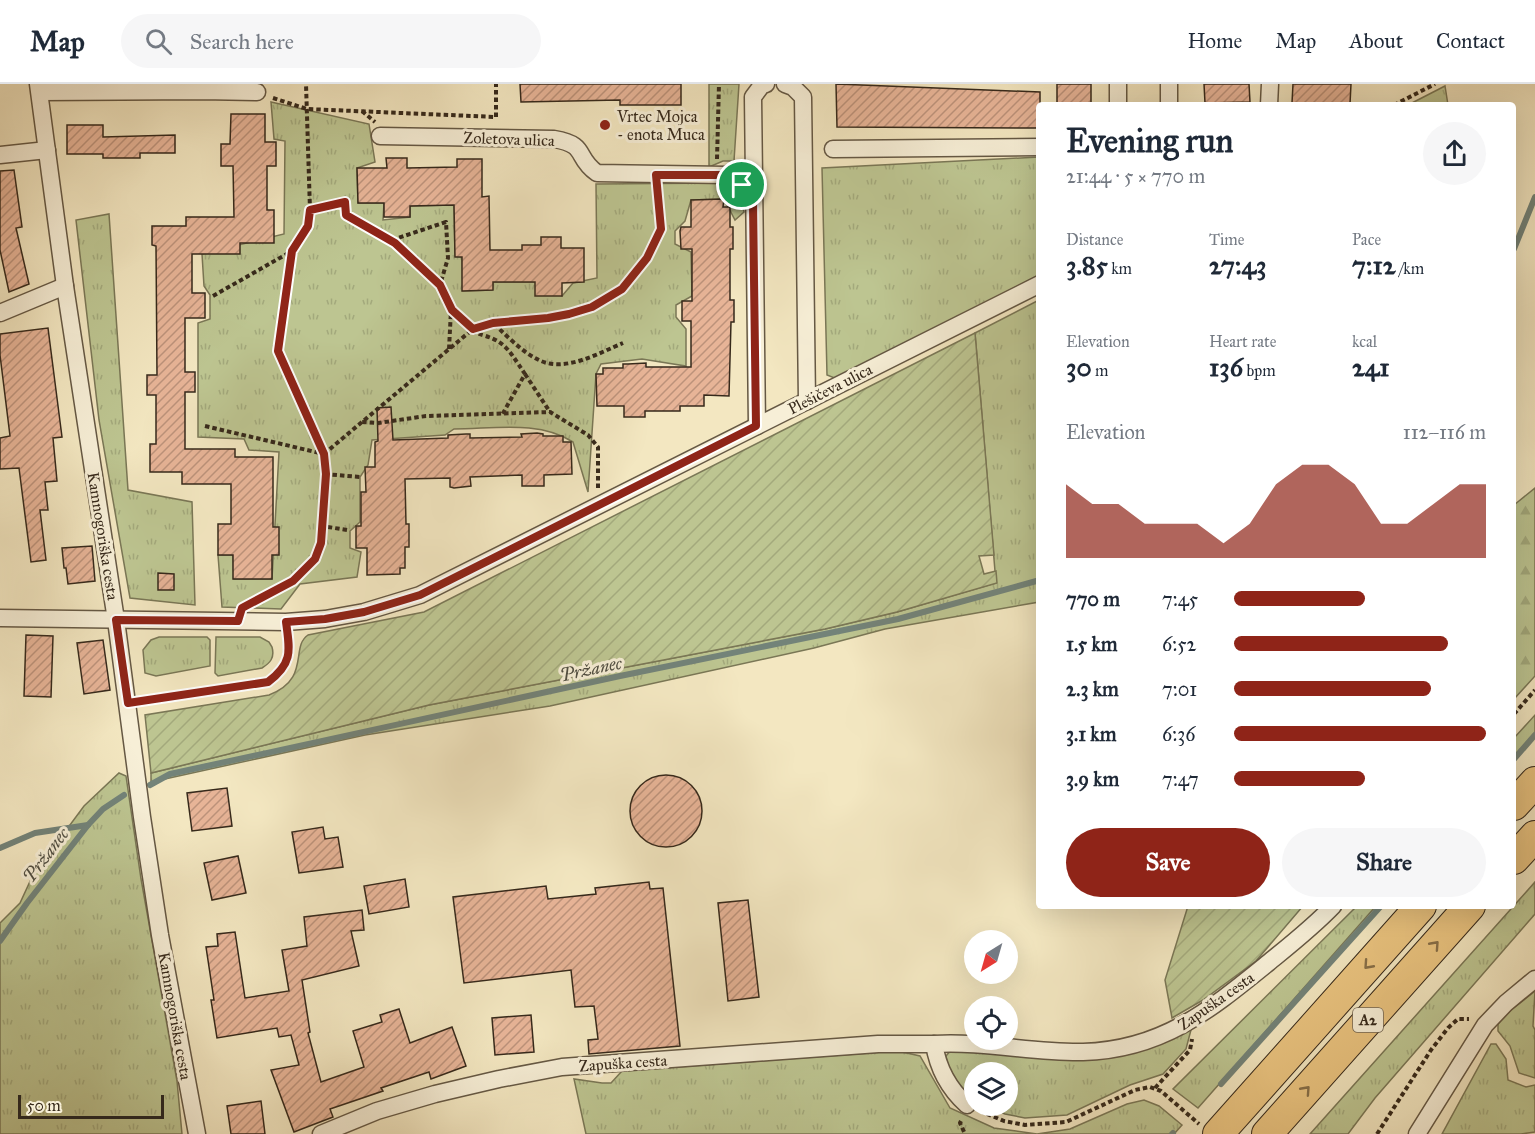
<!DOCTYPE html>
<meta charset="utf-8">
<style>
:root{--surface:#fff;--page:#f6f6f7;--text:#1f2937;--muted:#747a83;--line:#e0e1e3;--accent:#8f2418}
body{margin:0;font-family:"IM FELL Great Primer",serif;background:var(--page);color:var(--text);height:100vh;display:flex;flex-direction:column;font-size:22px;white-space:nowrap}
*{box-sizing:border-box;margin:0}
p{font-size:20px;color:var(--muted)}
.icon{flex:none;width:33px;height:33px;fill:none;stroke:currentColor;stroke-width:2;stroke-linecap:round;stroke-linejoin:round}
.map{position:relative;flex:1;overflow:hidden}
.panel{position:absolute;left:1036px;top:18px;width:480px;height:807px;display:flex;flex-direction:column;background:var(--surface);border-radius:6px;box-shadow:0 6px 24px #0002}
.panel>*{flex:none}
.needle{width:39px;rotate:217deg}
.controls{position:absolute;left:964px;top:846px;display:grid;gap:12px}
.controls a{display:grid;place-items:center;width:54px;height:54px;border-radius:50%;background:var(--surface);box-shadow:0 6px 24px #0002;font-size:30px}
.scale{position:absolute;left:18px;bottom:15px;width:146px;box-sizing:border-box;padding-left:6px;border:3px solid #36291b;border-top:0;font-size:16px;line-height:21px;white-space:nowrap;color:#36291b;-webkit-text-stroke:4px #f7efd7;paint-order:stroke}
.pin{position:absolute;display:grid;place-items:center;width:51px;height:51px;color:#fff;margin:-26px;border:3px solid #fff;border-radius:50%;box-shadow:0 2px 6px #0007}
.round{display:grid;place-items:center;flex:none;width:63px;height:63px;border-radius:32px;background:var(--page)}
.summary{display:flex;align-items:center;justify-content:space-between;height:102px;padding:0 30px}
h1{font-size:33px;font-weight:700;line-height:45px}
.stats{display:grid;grid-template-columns:repeat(3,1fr);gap:9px;height:102px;padding:6px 30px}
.stats div{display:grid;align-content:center}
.stats b{font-size:26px;font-weight:700}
.stats small{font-size:16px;font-weight:400}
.stats p{font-size:16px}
.chart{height:168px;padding:12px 30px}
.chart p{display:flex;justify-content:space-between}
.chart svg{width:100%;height:108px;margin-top:6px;fill:var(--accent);opacity:.7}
.button{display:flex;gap:12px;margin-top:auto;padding:12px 30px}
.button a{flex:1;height:69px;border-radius:36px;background:var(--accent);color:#fff;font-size:24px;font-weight:700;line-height:69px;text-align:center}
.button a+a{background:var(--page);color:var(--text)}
ul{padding:0 30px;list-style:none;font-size:20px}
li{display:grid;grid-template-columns:96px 72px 1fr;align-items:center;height:45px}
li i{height:15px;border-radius:8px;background:var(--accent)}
header{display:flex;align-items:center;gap:36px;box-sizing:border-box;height:84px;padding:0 30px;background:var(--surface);border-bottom:2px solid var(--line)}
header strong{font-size:28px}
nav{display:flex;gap:33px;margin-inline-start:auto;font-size:21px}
.search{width:420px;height:54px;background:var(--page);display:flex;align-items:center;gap:15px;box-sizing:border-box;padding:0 21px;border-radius:33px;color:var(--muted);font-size:22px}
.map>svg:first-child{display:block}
.grass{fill:url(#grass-tufts);stroke:#7a7756;stroke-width:1.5}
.forest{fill:url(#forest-firs);stroke:#7a7756;stroke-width:1.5}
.garden{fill:url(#garden-furrows);stroke:#7a7756;stroke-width:1.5}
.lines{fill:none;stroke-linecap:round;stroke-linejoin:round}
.stream{stroke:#738379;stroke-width:6}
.building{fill:url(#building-hatch);stroke:#36291b;stroke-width:1.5}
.lane-casing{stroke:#655844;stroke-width:10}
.street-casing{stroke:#655844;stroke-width:19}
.highway-casing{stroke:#36291b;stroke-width:32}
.path{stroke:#36291b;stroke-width:4;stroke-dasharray:4.5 3;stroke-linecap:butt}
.lane{stroke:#f7efd7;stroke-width:8}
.street{stroke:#f7efd7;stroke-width:16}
.highway{stroke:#eac480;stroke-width:30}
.oneway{stroke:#876f48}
.route-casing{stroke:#fff;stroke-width:12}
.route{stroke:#8f2418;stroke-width:8}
.poi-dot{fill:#8f2418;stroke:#f7efd7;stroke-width:2}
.labels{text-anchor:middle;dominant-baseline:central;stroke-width:6;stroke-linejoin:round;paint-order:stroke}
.shield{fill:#f7efd7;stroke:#706453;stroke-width:1.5}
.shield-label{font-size:15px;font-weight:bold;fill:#36291b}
.poi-label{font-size:16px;fill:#36291b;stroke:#f7efd7;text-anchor:start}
.street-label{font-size:16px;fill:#36291b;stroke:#f7efd7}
.water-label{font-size:18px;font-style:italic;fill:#504e42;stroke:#f7efd7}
</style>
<header>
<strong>Map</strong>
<div class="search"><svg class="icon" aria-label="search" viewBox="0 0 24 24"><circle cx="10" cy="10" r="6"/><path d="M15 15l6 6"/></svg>Search here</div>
<nav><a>Home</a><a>Map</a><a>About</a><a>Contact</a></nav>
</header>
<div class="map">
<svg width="1535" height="1050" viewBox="0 0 1535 1050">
<defs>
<pattern id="grass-tufts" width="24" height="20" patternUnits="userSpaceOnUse" patternTransform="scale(1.5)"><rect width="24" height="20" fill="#bdc591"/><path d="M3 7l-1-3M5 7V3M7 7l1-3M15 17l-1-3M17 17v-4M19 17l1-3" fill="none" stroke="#a3a97c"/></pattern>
<pattern id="forest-firs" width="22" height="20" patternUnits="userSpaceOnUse" patternTransform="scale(1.5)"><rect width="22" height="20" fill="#bdc591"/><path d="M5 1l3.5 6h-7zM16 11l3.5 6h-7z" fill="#a3a97c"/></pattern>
<pattern id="garden-furrows" width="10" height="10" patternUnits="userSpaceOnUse" patternTransform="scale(1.5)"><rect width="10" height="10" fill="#bdc591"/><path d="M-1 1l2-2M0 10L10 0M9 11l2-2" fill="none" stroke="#a3a97c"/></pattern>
<pattern id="building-hatch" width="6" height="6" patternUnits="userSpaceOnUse" patternTransform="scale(1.5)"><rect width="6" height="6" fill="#e7b497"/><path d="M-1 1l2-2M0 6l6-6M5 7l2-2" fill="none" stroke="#bc927a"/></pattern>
</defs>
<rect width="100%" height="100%" fill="#f3e7c1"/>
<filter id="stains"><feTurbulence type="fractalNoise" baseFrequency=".00333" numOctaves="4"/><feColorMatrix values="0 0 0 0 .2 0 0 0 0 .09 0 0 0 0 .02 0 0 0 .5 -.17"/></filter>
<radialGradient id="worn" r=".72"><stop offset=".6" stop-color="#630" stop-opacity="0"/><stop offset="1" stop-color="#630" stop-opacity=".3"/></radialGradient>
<g class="grass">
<path d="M709,0H739L734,77H723L709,83Z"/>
<path d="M1445,2L1448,21H1408Z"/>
<path d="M271,18L369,40L375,78L357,84L358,119H384L383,136L410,133V122L454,121L455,172L462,173L463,207L492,206L493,198H535L562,212L573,199L597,194L596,100L724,99L740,109L744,128L735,136L724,115L691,116L685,137L675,147V160L691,168L692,212L676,221V233L686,245V282L642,275L601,280L596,290L588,408L573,358C539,336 493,345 454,345L445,351L372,356L368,381L360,393V438L350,447V464L361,468L357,493L300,500L281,525L222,523L218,471H233L234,495H272L279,368L249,366L244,355L198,353V239L210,235V211L204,202L202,170L284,150L285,57L274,55Z"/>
<path d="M1039,73V191L837,295L827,291L822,84Z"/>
<path d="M109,130L128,406L192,418L195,521L130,514L99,336L76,136Z"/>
<path d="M1039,216V518L885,545L814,564L550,622L365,651L151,698V689L429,621L825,545L897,528L996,499L975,249Z"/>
<path d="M159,553H207L210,556V582L156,592L145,589L143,566L151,556Z"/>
<path d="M216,553H260L269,558L272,563C275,574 270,579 262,584L218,592L215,589Z"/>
<path d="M1535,631V650L1514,673V654Z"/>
<path d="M119,689L126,692L141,795L177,997L182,1050H0V839L20,819L33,791L84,722Z"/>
<path d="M1535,798V830L1375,1014L1348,1050H1310Z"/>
<path d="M1357,822H1376L1198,1024L1173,1005Z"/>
<path d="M1535,907L1533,942L1535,946V994L1519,989L1510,962L1498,947V940L1510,927Z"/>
<path d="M1192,942L1186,965L1163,990L1130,1001L1067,1031L1025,1034L1005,1030L985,1022H1008V988H975V1015C959,1006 949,990 946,972L951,966L1068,973Z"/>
<path d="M1491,960H1496L1506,975L1508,996L1526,1003L1535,1001V1048L1521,1050H1442Z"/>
<path d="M898,967L920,972L950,1024L994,1044L1037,1050L1070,1045L1127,1020L1144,1016L1159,1022L1182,1041L1174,1050H586L574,995L602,999H611L622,987Z"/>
</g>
<path class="forest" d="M1535,404V592L1514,615V421Z"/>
<g class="garden">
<path d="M975,249L994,471L979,472L984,490L996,487L997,499L897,528L825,545L429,621L151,689L145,631L269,611C311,595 290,563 308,551L424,528Z"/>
<path d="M1188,822H1303L1256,877L1203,916L1172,934L1165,896Z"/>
</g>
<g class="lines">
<g class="stream">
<path d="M1514,165L1535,113"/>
<path d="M1514,675L1535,651"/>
<path d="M150,701L170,690L620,592L898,535L1040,496"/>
<path d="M0,764L35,749L88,741"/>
<path d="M0,857L27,819L88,741L103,725L124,711"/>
<path d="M1221,1000L1381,822"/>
<path d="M1172,1050L1173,1049"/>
</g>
</g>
<g class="building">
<path d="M520,0H681V21H620V16L521,18Z"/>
<path d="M836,0L1040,8V44L837,43Z"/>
<rect x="1057" y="0" width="34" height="21"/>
<path d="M1204,0H1249L1250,18L1205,19Z"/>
<path d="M1293,0H1351L1350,20L1292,19Z"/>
<path d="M231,30H265V58H276V82H267V126H274V159H240V170H192V209H205V234H185V288H195V308H185V365H235V373H273V443H279V471H272V495H233V471H218V440H231V400H182V388H150V360H156V311H147V291H157L156,162L152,161V142H186V133H234L233,82H221V60H230Z"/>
<path d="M67,41H103V53L175,51V69H140V74H103V70H67Z"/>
<path d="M386,74H407V84L457,83V75H482V113L489,112L490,166H522V161H541V153H561V164H584V198L562,199V212H535V198H493V206L462,207V173H455L454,121L410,122V133H384V119H358L357,84H387Z"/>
<path d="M14,86L22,143L16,144L29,200L9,208L0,166V87Z"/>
<path d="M724,115L723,123H730V143H733V165H730V216H734V238H731L729,312L704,311V322H680V327H645V333H624V322H597L596,290H603V284H623V280H628L646,279V283H691V237H682V217H692V165H681L680,147L681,143H691V116Z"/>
<path d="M48,244L62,353L53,354L57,397L45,398L48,426H40L46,476L31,478L19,384L0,385V354L10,352L0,271V250Z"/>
<path d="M391,323L393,356L448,354V351L466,350H470V354L522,353L521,350L537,349L543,350V352H563V358H571L572,390L544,391V402H522V391L470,393L471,402L454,404L450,403V394L405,395L406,440H409V463H405V484H400V490L367,491V464H356V442H361V408H366L365,383H375V358L378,357L377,324Z"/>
<path d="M92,462L95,497L68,500L66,484H64L62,464Z"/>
<path d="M158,489L174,490V506H158Z"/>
<path d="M26,551L53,552L51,613L24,612Z"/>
<path d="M103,556L110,606L84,610L77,559Z"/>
<circle cx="666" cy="727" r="36"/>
<path d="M227,704L232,742L192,747L187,709Z"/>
<path d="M323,743L325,755L338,753L343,783L299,789L292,748Z"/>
<path d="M238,772L246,809L212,816L204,779Z"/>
<path d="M405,795L409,823L369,830L364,802Z"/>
<path d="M649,798L650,805L663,804L680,962L589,970L588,956L598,955L594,922L575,923L571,886L464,899L453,813L546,802L548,815L596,810L595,804Z"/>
<path d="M748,816L759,913L728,917L718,819Z"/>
<path d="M362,826L364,846L351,847L359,882L302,896L310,948L308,949L321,998L364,983L353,947L382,938L380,931L399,925L410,959L452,943L466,982L431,995L429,988L381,1004L383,1007L330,1025L333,1033L294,1048L271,986L299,981L291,951L279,953L277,944L217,954L211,916H214L206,863L218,862L217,850L235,848L245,914L289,907L282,866L307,862L304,833Z"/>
<path d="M531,931L534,968L495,971L492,934Z"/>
<path d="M261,1017L265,1050H231L227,1022Z"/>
</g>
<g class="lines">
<g class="lane-casing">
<path id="lane" d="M128,619L268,598C293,579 289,567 286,538"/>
</g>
<g class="street-casing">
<g id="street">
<path d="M38,0L65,202L116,536L142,733L160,851L197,1050"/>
<path d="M785,0L793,3L803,13L807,317"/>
<path d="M1118,0V21"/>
<path d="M1169,0V21"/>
<path d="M40,8L202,7L257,8"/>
<path d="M1269,21L1270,0"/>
<path d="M380,52L554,55C589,61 574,73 597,89L726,91L742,101L753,120"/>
<path d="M833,65L1040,63"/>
<path d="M0,71L47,66"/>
<path d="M0,229L65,202"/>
<path d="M757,342L753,13L762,1L766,0"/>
<path d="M0,534L286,538L325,535L364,528L420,511L1040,200"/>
<path d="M934,960C984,957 1033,969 1083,968C1162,966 1210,926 1268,879C1290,861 1313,843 1333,822"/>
<path d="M321,1050L377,1027L435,1010L499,995L562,983L878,960H934C938,985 948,1004 967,1021"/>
<path d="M1417,1050L1485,941L1506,919L1535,895"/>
</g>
</g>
<g class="highway-casing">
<g id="highway">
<path d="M1514,721L1535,698"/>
<path d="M1514,775L1535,752"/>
<path d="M1218,1050L1421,822"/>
<path d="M1267,1050L1470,822"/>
</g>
</g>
<g class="path">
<path d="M273,14L307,25L496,33V0"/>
<path d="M1394,21L1435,0"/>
<path d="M362,27L375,38"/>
<path d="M717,75L719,0"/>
<path d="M310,126L345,118L346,131L395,159L440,201L451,226L473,245"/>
<path d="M392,156L446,138L448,174L440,201"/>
<path d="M292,167L308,142L310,126L306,0"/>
<path d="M213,212L292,167L278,267L324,370"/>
<path d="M494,239L548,234L569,229L592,223L622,205L647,174L661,145L658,107"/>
<path d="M471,248C505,256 506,262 525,290L502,331"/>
<path d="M449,265L451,226"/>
<path d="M525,290L550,328"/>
<path d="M205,342L324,370"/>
<path d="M325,390L360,393"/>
<path d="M598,404V363L588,351L550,328L426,332L378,339L362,338L473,245L493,239C506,251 521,267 537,275C563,290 599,269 623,259"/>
<path d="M347,446L322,442L325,390L324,370L362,338"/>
<path d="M250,520C273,509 301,497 315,474C321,465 321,453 322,442"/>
<path d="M1514,630L1535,606"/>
<path d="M1155,1004L1190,966L1192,955"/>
<path d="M980,1027L1004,1037L1025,1041L1066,1038L1135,1006L1150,1003L1161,1007L1199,1040"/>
<path d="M961,1037L960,1039L965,1050"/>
<path d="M1377,1050L1431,966L1448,944L1458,935H1469"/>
</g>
<use href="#lane" class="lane"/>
<use href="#street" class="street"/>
<use href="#highway" class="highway"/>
</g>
<defs><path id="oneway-chevron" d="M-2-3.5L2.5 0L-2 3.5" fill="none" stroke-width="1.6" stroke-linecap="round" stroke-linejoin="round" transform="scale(1.5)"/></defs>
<g class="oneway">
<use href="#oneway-chevron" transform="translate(1435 861) rotate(-48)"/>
<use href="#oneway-chevron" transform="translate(1368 881) rotate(132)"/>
<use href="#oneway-chevron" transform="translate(1306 1006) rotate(-48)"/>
</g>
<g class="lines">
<g class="route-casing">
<path id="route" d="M656,91H726L742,101L753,120L756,342L420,511L364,528L325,535L286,538C290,567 293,579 268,598L128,619L116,536L238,537L242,524L293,497L315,475L321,459L326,390L324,370L278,267L292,167L308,142L310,126L345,118L346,131L395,159L440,201L452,226L473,245L493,239L548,234L569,230L592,223L622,205L647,174L661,145Z"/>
</g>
<use href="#route" class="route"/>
</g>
<circle class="poi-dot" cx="605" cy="41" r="6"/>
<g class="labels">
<rect class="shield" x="1353" y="924" width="30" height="24" rx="4.5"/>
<g class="shield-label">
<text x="1368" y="936">A2</text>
</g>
<g class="poi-label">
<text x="617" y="32">Vrtec Mojca<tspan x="617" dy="18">- enota Muca</tspan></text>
</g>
<g class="street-label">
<text transform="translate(509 55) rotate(2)">Zoletova ulica</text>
<text transform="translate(830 305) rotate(-27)">Plešičeva ulica</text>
<text transform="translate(103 452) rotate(81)">Kamnogoriška cesta</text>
<text transform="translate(1216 917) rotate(-35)">Zapuška cesta</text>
<text transform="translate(175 932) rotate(80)">Kamnogoriška cesta</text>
<text transform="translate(623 979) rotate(-4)">Zapuška cesta</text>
</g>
<g class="water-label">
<text transform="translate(591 585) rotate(-12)">Pržanec</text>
<text transform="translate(46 771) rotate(-53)">Pržanec</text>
</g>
</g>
<rect width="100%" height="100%" filter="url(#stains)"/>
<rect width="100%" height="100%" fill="url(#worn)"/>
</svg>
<div class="controls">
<a><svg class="needle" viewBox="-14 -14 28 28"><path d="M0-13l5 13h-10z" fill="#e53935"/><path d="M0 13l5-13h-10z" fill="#747a83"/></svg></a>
<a><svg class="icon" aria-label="locate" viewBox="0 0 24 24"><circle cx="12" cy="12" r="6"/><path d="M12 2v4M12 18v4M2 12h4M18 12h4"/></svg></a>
<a><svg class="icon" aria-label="layers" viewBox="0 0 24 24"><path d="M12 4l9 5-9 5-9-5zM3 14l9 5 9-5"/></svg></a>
</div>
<div class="scale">50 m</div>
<div class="pin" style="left:742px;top:101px;background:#1e9e55"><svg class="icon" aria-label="arrive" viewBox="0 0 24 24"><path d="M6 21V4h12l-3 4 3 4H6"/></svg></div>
<section class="panel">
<div class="summary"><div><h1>Evening run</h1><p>21:44 · 5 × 770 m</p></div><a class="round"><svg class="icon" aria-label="share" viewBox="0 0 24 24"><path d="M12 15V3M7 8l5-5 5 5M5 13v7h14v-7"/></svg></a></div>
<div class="stats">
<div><p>Distance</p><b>3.85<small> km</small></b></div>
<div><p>Time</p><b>27:43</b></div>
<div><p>Pace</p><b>7:12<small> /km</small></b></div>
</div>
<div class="stats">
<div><p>Elevation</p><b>30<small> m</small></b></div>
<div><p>Heart rate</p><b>136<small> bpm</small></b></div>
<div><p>kcal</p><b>241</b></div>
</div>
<div class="chart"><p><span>Elevation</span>112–116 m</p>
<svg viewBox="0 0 160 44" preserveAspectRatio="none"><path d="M0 44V14L10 22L20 22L30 30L40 30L50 30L60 38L70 30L80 14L90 6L100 6L110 14L120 30L130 30L140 22L150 14L160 14V44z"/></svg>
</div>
<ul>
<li><b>770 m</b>7:45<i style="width:52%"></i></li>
<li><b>1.5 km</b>6:52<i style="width:85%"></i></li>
<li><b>2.3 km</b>7:01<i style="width:78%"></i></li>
<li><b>3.1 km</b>6:36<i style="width:100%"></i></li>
<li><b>3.9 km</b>7:47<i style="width:52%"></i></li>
</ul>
<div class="button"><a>Save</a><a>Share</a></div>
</section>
</div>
